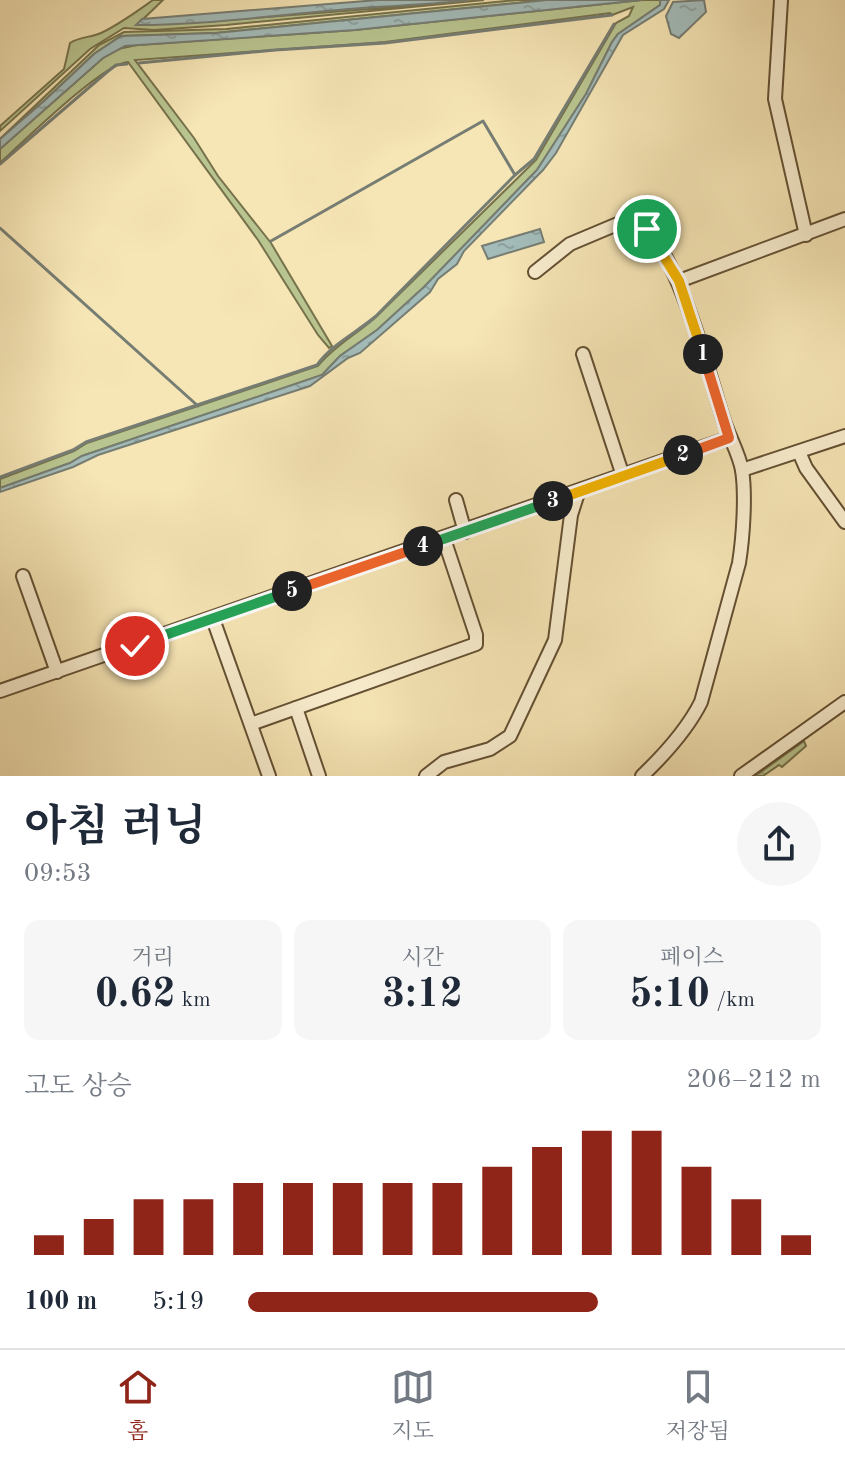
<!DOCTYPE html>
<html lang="ko">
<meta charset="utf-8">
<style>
:root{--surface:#fff;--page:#f6f6f7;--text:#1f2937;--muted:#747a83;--line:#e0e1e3;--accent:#8f2418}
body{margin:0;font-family:"Old Standard TT","Noto Serif KR",serif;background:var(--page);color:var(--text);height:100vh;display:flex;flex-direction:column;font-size:30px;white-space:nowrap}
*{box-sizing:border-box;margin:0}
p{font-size:26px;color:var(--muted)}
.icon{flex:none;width:44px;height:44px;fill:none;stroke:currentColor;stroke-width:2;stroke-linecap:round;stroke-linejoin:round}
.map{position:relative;height:776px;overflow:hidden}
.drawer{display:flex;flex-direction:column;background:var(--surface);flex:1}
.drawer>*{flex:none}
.pin{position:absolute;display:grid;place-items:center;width:68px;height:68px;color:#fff;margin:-34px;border:4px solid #fff;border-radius:50%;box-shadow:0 2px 8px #0007}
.km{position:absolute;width:40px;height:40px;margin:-20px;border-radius:50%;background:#222;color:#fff;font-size:22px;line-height:40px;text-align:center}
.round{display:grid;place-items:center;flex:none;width:84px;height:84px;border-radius:42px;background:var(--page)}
.head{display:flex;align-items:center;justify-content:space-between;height:136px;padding:0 24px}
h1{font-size:44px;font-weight:700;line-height:60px}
.figures{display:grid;grid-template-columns:repeat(3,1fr);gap:12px;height:136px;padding:8px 24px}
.figures div{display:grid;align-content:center;border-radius:16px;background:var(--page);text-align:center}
.figures b{font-size:40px;font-weight:700}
.figures small{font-size:22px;font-weight:400}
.figures p{font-size:22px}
.chart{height:224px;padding:16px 24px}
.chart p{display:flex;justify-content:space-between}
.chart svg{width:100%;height:144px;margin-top:8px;stroke:var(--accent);stroke-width:6}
ul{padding:0 24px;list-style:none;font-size:26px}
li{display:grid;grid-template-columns:128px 96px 1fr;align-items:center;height:60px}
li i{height:20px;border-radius:10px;background:var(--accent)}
.menu{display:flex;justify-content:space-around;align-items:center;height:112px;border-top:2px solid var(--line);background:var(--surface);font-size:22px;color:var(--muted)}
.menu a{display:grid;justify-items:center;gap:4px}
.menu .active{color:var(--accent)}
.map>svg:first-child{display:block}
.green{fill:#b9c590;stroke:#76724c;stroke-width:2}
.forest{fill:url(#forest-firs);stroke:#76724c;stroke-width:2}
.water{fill:url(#water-ripples);stroke:#767d73;stroke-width:2}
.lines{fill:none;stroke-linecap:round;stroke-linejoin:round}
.stream{stroke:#767d73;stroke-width:3}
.minor-casing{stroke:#645033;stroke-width:16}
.minor{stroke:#f9eecf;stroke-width:12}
.split-1-casing{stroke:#fff;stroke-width:16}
.split-2-casing{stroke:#fff;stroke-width:16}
.split-3-casing{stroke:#fff;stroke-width:16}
.split-4-casing{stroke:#fff;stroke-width:16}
.split-5-casing{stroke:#fff;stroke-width:16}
.split-6-casing{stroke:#fff;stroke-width:16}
.split-7-casing{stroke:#fff;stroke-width:16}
.split-1{stroke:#f5b400;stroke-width:10}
.split-2{stroke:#f0652b;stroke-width:10}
.split-3{stroke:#f5b400;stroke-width:10}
.split-4{stroke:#22a559;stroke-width:10}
.split-5{stroke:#f0652b;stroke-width:10}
.split-6{stroke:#22a559;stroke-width:10}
.split-7{stroke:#22a559;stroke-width:10}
</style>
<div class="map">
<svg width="845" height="776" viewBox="0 0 845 776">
<defs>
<pattern id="forest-firs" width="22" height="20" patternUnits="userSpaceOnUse" patternTransform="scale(2)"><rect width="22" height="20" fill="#b9c590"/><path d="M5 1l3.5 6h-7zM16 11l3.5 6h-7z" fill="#a0a97b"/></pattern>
<pattern id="water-ripples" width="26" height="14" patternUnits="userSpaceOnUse" patternTransform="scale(2)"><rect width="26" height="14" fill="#a3bcba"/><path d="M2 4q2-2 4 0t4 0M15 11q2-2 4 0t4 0" fill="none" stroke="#8da19e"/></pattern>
</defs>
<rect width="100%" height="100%" fill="#f6e5b5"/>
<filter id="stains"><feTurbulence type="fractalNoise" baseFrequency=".0025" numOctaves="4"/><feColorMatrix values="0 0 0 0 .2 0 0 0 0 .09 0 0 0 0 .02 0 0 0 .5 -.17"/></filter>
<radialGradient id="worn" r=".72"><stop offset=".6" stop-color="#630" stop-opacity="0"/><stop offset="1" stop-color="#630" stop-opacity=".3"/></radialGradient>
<g class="green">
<path d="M153,0H163L137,25L203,22L484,0L226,25L154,30L124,28L90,49L0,131V126L64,69L70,43C81,36 90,38 101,33C120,24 136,12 153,0Z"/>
<path d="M516,0H547L216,33L121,36L94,54L44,101L0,139L99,45L124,32L226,29Z"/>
<path d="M642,0H660V5L618,34L612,42L586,94L537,170L424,287L377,330L340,356L322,375L82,456L70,463L0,488V479L74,451L87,443L318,366C334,346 357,334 376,317L536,160L616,23L629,16L633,7L612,15L610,13L385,42L135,60L194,138L218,176L271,243L332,346L329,348L318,335L258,240L128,62C103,63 23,142 0,163V149L103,58L113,50L137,45L355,30Z"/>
</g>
<path class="forest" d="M804,741L806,746L782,767L779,765L763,776H755Z"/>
<g class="water">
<path d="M378,0H468C437,4 407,5 376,7C296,12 217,25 136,25L142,19Z"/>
<path d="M547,0H642L355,30L125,46L103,58L0,149V139L44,101L94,54L121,36L216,33Z"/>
<path d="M660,0H669L664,9L623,35L556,153L543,170L464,251L457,264L438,279L430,292L360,353L348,358L310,386L98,455L73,467L0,492V488L70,463L82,456L322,375L340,356L377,330L424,287L537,170L586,94L612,42L618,34L660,5Z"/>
<path d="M704,0L706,12L679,38L671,34L666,16L673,2Z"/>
<path d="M540,229L544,242L488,259L482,246Z"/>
</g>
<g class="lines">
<g class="stream">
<path d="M139,63L275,50L385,43L612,15"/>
<path d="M0,164L107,72L116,65L127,64"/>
<path d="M0,228L198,406"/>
<path d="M271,241L483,121L515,175"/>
<path d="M0,477L73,450L86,442L317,365C332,344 356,333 376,316L515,175L534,159L614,24"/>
</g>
<g class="minor-casing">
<g id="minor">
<path d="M781,0L775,99L806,235"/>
<path d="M535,272L570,244L627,220C672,222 710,379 723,418C728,435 739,453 742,470C746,495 743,538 739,563L701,702C687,730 665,754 642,776"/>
<path d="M679,281L845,219"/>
<path d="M583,354L623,476"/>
<path d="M799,452L806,468L845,522"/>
<path d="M742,470L845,436"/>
<path d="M456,500L465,532"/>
<path d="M23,576L57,672"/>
<path d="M213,619L269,776"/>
<path d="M0,691L729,438"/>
<path d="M296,708L319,776"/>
<path d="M251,724L476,644V635L444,539"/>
<path d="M426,776L444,762L490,749L510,736L555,640L571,515L578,493"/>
<path d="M741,776L845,702"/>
</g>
</g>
<use href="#minor" class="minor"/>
</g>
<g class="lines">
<g class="split-1-casing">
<path id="split-1" d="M647,229L679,281L703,354"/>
</g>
<g class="split-2-casing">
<path id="split-2" d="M683,455L729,438L703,354"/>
</g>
<g class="split-3-casing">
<path id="split-3" d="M553,501L683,455"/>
</g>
<g class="split-4-casing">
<path id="split-4" d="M423,546L553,501"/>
</g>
<g class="split-5-casing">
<path id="split-5" d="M292,591L423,546"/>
</g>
<g class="split-6-casing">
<path id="split-6" d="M162,636L292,591"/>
</g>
<g class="split-7-casing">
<path id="split-7" d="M135,646L162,636"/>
</g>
<use href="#split-1" class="split-1"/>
<use href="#split-2" class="split-2"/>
<use href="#split-3" class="split-3"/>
<use href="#split-4" class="split-4"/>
<use href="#split-5" class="split-5"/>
<use href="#split-6" class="split-6"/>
<use href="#split-7" class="split-7"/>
</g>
<rect width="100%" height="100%" filter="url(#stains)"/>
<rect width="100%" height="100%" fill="url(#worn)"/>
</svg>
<div class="pin" style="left:647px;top:229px;background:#1e9e55"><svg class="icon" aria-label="arrive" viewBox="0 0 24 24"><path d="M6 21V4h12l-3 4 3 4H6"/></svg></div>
<div class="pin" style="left:135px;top:646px;background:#d93025"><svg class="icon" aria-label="check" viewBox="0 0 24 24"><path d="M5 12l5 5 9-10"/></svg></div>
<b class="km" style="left:703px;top:354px">1</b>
<b class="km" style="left:683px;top:455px">2</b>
<b class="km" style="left:553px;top:501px">3</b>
<b class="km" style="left:423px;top:546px">4</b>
<b class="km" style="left:292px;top:591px">5</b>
</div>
<section class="drawer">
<div class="head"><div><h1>아침 러닝</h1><p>09:53</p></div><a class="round"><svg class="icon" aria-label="share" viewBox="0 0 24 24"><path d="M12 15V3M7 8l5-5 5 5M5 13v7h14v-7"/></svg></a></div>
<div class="figures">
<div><p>거리</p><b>0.62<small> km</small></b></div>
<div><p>시간</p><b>3:12</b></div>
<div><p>페이스</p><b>5:10<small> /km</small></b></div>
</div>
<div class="chart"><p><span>고도 상승</span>206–212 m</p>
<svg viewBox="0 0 160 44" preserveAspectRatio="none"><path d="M5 44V38M15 44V33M25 44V27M35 44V27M45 44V22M55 44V22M65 44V22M75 44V22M85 44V22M95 44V17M105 44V11M115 44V6M125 44V6M135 44V17M145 44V27M155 44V38"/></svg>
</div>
<ul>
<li><b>100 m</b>5:19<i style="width:61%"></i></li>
</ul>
</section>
<nav class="menu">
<a class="active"><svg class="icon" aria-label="home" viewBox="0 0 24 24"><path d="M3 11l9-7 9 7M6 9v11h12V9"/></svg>홈</a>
<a><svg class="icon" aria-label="map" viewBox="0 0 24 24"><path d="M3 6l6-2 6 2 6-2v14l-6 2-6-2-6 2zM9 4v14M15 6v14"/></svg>지도</a>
<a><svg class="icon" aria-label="saved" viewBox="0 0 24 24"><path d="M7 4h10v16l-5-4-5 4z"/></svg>저장됨</a>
</nav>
